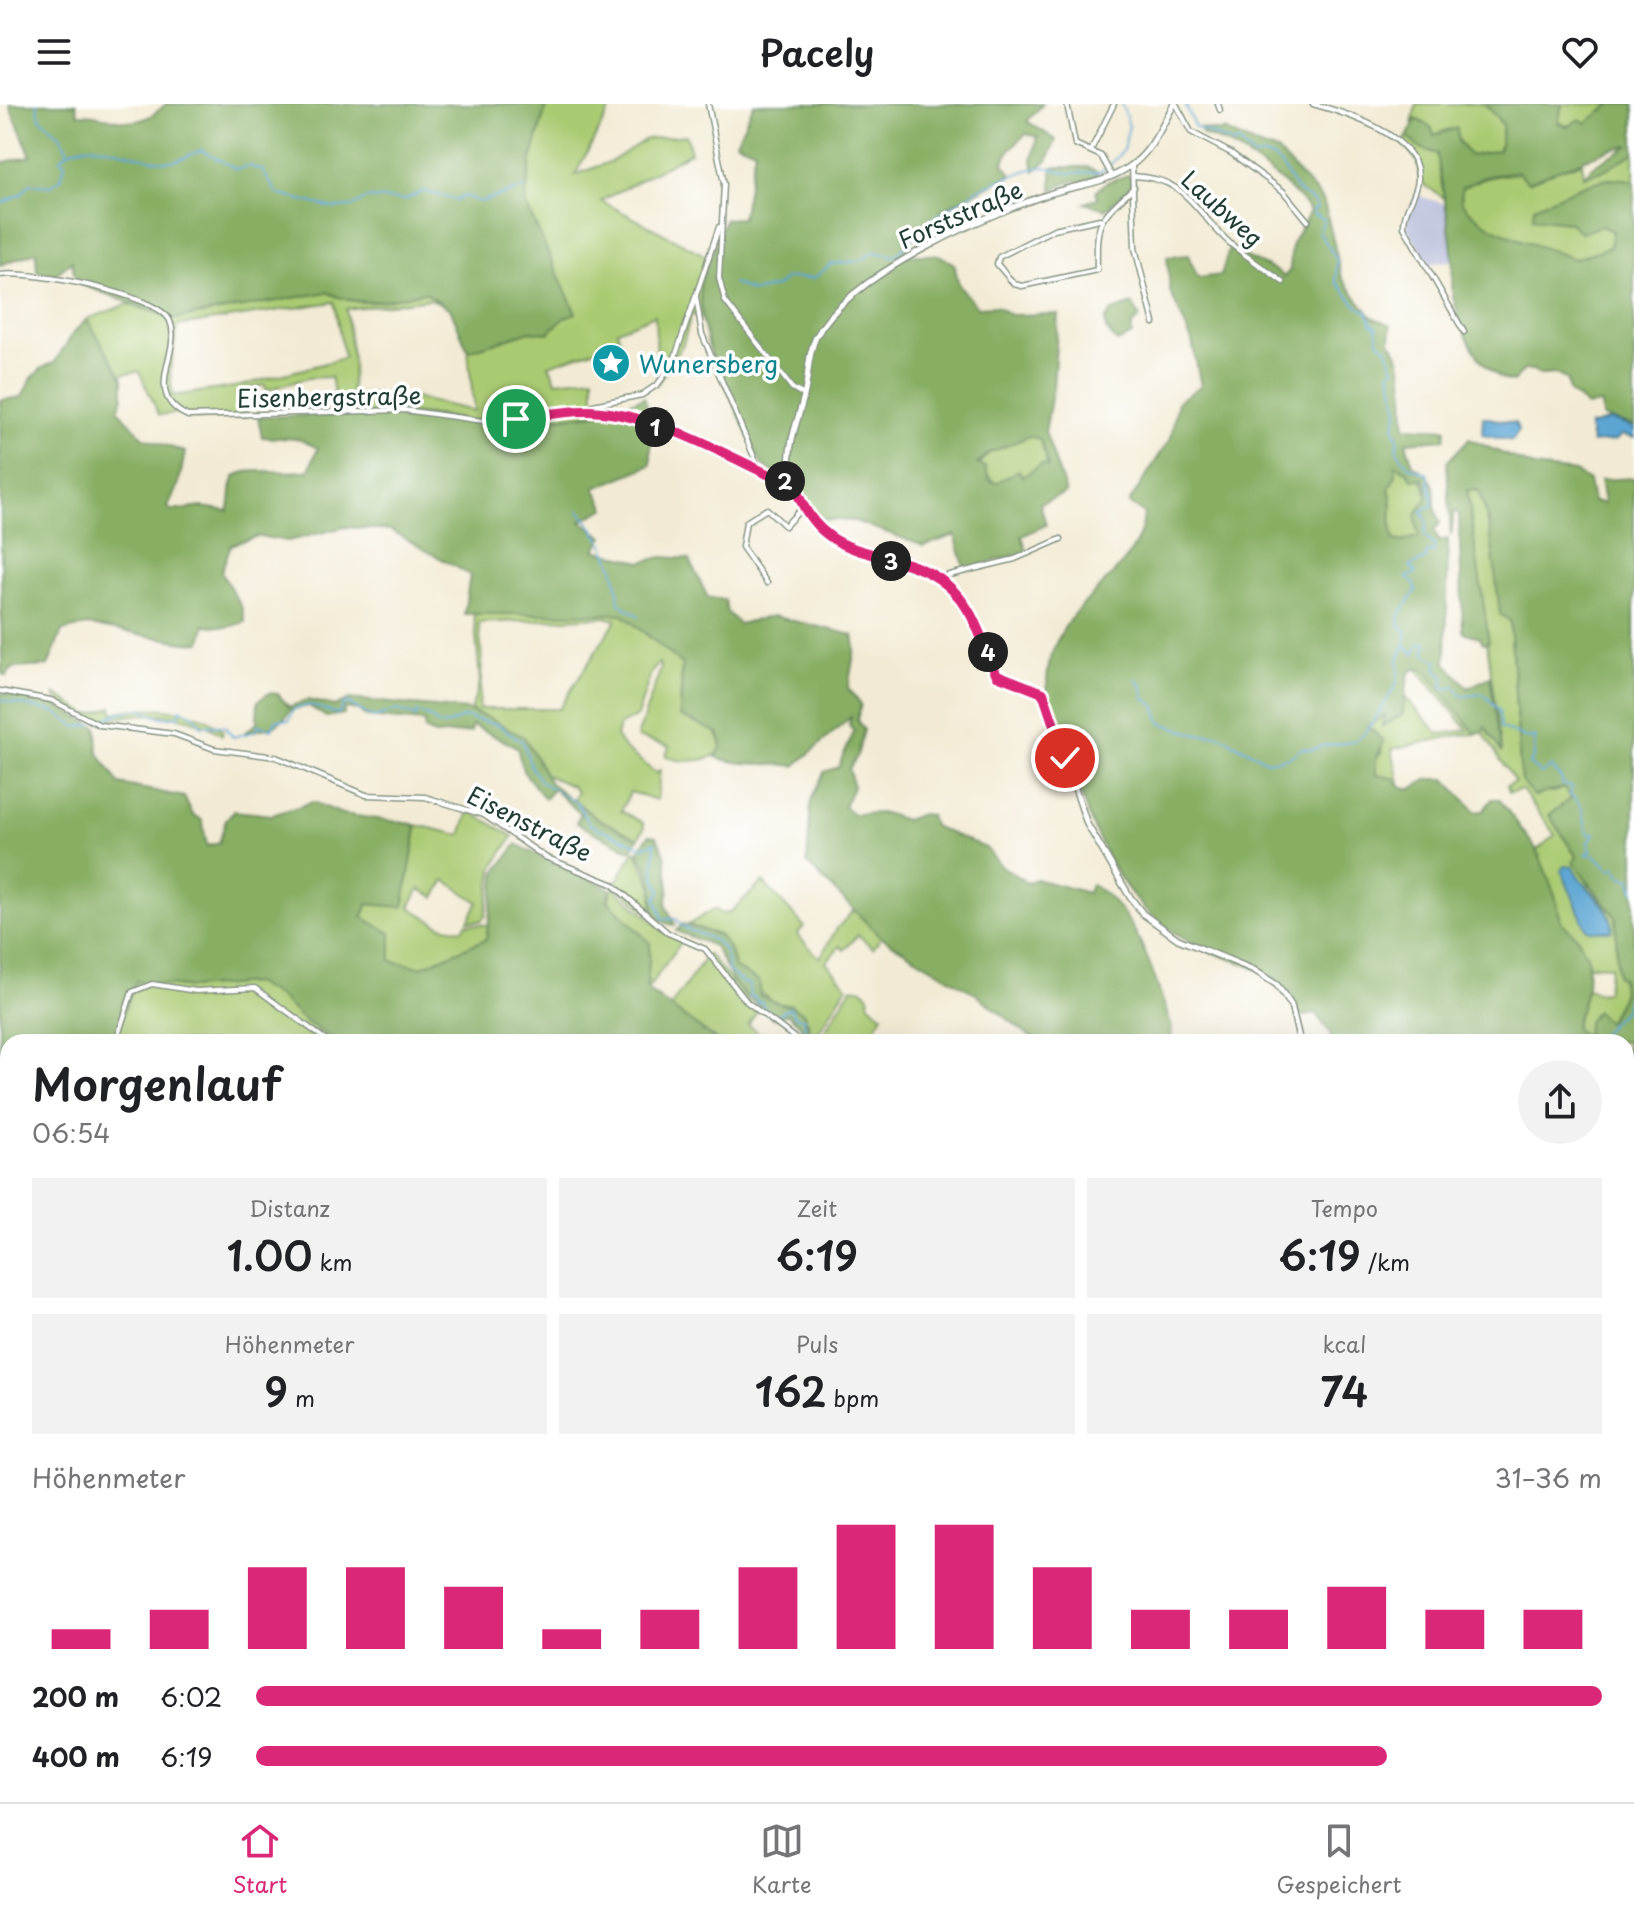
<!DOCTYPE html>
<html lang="de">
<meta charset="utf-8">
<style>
:root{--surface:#fff;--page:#f2f2f2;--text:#202124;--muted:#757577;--line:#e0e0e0;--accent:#db2777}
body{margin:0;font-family:"Playpen Sans",sans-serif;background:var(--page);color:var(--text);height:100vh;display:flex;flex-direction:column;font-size:30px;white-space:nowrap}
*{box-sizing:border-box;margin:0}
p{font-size:26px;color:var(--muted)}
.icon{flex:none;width:44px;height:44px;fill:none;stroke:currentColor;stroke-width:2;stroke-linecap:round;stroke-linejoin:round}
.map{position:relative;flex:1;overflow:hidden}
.side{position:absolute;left:0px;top:930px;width:1634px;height:768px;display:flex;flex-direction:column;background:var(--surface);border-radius:24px 24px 0 0;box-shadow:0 8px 32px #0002}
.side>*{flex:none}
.pin{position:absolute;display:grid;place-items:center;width:68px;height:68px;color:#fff;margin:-34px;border:4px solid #fff;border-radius:50%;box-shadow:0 2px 8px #0007}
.km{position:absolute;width:40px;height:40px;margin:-20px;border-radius:50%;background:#222;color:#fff;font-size:22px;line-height:40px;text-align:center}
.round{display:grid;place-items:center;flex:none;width:84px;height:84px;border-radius:42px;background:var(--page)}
.head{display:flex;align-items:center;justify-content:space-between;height:136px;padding:0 32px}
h1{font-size:44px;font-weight:600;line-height:60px}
.stats{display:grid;grid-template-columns:repeat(3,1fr);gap:12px;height:136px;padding:8px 32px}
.stats div{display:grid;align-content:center;border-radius:0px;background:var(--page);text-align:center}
.stats b{font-size:40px;font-weight:600}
.stats small{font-size:22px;font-weight:400}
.stats p{font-size:22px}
.chart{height:224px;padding:16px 32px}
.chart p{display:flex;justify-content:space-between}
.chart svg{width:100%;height:144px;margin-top:8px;stroke:var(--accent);stroke-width:6}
ul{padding:0 32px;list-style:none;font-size:26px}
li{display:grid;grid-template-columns:128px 96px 1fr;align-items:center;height:60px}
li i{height:20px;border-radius:10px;background:var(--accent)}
header{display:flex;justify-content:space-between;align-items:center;height:104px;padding:0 32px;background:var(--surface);font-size:36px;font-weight:600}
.tabs{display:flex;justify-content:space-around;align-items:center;height:112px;border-top:2px solid var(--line);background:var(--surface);font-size:22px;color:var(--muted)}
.tabs a{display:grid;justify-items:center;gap:4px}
.tabs .selected{color:var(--accent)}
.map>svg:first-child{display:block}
.industrial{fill:#bec2dd}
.green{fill:#aaca72;stroke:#648453;stroke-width:2;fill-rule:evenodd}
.forest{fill:#87ae64;stroke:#53764c;stroke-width:2;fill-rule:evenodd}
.water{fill:#5ba5d3;stroke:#3d7184;stroke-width:2}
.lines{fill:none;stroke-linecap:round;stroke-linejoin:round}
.stream{stroke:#5ba5d3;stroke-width:2}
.minor-casing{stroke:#889484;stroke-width:7}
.tertiary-casing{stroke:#889484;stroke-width:8}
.minor{stroke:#fff;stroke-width:4}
.tertiary{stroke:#fff;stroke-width:5}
.route-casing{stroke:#fff;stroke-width:16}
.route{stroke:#db2777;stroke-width:10}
.labels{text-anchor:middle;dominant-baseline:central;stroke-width:7;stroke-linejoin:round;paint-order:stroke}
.street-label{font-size:24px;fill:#1f3d34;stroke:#fff}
.culture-label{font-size:24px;fill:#0d838f;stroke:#fff;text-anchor:start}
</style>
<header><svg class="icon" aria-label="menu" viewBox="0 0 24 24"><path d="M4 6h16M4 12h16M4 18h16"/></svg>Pacely<svg class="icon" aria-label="heart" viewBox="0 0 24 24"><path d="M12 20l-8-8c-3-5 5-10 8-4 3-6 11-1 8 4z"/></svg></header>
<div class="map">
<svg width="1634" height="1698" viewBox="0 0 1634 1698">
<rect width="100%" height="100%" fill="#fff"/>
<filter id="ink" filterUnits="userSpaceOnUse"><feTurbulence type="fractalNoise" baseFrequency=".0125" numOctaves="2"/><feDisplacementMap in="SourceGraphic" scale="16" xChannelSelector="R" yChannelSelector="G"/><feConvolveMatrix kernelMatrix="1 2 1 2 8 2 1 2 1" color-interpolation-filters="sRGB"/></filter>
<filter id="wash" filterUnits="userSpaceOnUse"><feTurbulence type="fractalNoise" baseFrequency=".006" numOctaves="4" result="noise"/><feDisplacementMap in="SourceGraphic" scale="32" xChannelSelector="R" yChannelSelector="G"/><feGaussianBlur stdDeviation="1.8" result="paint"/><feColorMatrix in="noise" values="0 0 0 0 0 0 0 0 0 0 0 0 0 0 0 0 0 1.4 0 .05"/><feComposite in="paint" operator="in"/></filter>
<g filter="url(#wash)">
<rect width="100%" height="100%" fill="#f2ead3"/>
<path class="industrial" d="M1416,91L1445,100L1454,156L1429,160L1407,125V108Z"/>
<g class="green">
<path d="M547,0H613L575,71L612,57L646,35L686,31L691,48L601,97L710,154L700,181L702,215L691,210L683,240L658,279L655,211L617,226L620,237L549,261L556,277L594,273V309L484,320L439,311L338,309L331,273L308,274L267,286L264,281L246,285L245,313L197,315L176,309L159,311L139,267L121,270L114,264L87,215L128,200L174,215L327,188C362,206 388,195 425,188L446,202L431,195L346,205L353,262L351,290H396L474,307L468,247L530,227L548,229L565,213L575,209L525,99L531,56ZM334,198L344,254L240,282L173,292L170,267L177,222Z"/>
<path d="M1416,0H1485L1503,21L1499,46L1470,52L1450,25L1434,31L1431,23L1416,15L1412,20Z"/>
<path d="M1562,0H1612C1598,14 1577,28 1558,19Z"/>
<path d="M1407,33L1418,43L1437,50L1444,94L1420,78L1417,57L1403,39Z"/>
<path d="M1634,49V77C1599,66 1559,94 1533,114L1569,118L1581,128L1600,122L1613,127L1610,143L1574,155C1536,139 1486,131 1461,98L1462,84C1508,61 1538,76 1582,58L1584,72L1602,67Z"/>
<path d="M1029,332L1040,335L1049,365L996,379L977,361L989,349Z"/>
<path d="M1394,360C1413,370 1427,372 1427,395C1413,412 1414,411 1420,432L1403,438L1394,436C1387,414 1396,407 1389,384L1396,371Z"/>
<path d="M1467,386L1478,387L1484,403L1510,517L1521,677L1552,689L1564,684L1572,694L1549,711L1577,754L1590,784L1616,813L1617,870C1632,886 1614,903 1608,919L1596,907L1586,933L1574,925L1587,884L1597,889L1606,888L1611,862L1588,861L1578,835L1561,818L1555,791L1537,746L1555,731L1522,686L1509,688L1507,681L1515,678L1483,629L1484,622L1501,646Z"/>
<path d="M474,510H622L682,560L680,606C696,616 727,626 720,648C710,658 676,660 665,651L670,642L637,633L661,564L659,559L651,569L637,612L619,622L616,632L624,644L656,669L660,666L657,696L630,688L621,707L643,719L644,724L638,735L596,714L573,695L577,689L572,682L546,671L524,634L471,606L480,577ZM605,513L616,516L559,605H479L482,556L479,519Z"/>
<path d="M1416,564L1426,567L1478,630L1459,631L1392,645L1400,682L1376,671V655L1382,647L1368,622L1385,610L1382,621L1402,611L1405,593L1439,630L1468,626Z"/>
<path d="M55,590L89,611L112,603L113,609C146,601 198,602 223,627L222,631C191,609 148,606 112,615L111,621C90,617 73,606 56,594Z"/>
<path d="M469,707L513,732L494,762L485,813L480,817H468L478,798L445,776L435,793L419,785L410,803L441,822L462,826L466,820L489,821L486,835L421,863L391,857L362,813L368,800L403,803L417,725L412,720L461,731Z"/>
<path d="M635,746L653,783L652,812L615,780Z"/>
<path d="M763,778L804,822L797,831L820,854L837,824L854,806L881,833L873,844L858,831L844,846L840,842L826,858L847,882L815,934H811L808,918L791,900L775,901L734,863L729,844L702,825L688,821L714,805L723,810L730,808Z"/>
<path d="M613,783L668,831L682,837L647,886L650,839L608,797Z"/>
<path d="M708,850L757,908L748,921L762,931L764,938H719L670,903Z"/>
<path d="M136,877L191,884L254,879L279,893L306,918L340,938H112Z"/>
<path d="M851,884H861L869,891V900L883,911L867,938L819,937Z"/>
<path d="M1227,1690H1235L1241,1695L1248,1690H1338L1331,1698H1235Z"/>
<path d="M1360,1690H1485L1489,1698H1374Z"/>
</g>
<g class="forest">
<path d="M9,0H76L78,10C114,8 131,34 166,0H547L531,56L525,99L576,209L565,213L548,229L530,227L468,247L451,206L425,188C388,195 362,206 327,188L174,215L82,181L74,170L72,157L55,171L37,168L36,148L0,161V59L31,52Z"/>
<path d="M754,0H1043L1027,17L1056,36L1048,56L1035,67L1032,56L1038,33L1026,30L1009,46L1003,60L1012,70L941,106L944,112L910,126L906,132L911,151H939L954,160L959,181L977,203L996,202L1011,211L1058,210L1053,284L1045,328L1066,389L1040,399L1046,421L1022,432L1027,448L965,465L955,431L924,442L855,417L821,415L810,408L796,381L762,361L710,247L702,215L700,181L725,115L742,114L755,46L736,38ZM1029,332L1040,335L1048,363L1042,360L1022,373L1019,366L996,379L989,376L985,363L977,360L989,349Z"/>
<path d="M1485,0H1562L1558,19L1568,23L1579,15L1586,19L1612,0H1634V49L1602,67L1584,72L1596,60L1630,41L1610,45L1528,78L1517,67L1484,73L1462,84L1461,97C1486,131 1536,139 1574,155L1610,143L1613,127L1600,122L1581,129L1569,118L1533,114L1534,103C1562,91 1604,67 1634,77V322L1602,313L1601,300L1587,302L1569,288L1567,276L1556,270L1540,271L1533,266H1524L1513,278C1480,272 1460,223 1453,192C1451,178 1454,162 1452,148C1449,115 1442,83 1437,50L1418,43L1407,33L1416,15L1431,23L1434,31L1457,24L1458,38L1470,52L1499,46L1503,21Z"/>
<path d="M1200,24L1221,28L1224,26L1262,44L1277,47L1319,91L1325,102L1342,174L1372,213L1391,221L1390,237C1407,256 1404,298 1405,323L1446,325L1445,335L1406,338L1413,361C1447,380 1427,393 1440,419L1434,427L1439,437L1448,435L1446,559L1468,584L1490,573L1502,649L1485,623L1483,629L1474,628L1426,567L1416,564L1409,569L1402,611L1382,622L1385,611L1368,622L1384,637L1376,655V671L1394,674L1400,682L1411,685L1429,675H1445L1476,708L1483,707L1492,695H1499L1537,746L1555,791L1561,818L1578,834L1588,854L1587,884L1574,924L1586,932L1587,919L1596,907L1608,919L1623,890L1622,875L1617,871L1616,813L1573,758L1577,753L1549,711L1571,694L1563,684L1534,692L1521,677L1510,517L1500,510L1489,417L1478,386H1467L1489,538L1483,539L1480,533L1463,528L1459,410L1454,407L1451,431L1447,358L1469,335L1534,363L1575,368L1589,377L1593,398L1604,399L1600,376L1634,374V1698H1546L1551,1690H1626V938H1329L1331,930L1315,909L1305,912L1296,909C1288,866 1241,861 1207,846C1187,837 1167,825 1150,810C1102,765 1081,693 1061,632C1056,617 1048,600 1047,585C1044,498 1140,478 1144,410L1129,399L1171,333L1178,297L1201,282L1192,237L1170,187L1167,153L1188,151L1198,174L1221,171L1229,145L1277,167L1284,173L1290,166L1292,140L1310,107C1288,78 1237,41 1203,31ZM1395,361L1407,367L1412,375L1422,374L1427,381V395C1414,411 1414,411 1419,432L1403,438L1394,436C1387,414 1396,407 1389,384L1396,371Z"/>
<path d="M1052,63H1087L1098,68L1095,73L1081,78L1074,76L1052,86Z"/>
<path d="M1128,71L1132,74L1130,83L1106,105L1085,99L1098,94L1096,87L1109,77Z"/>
<path d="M1133,200L1140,214L1132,221V231L1117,238L1106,225L1105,216L1112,207Z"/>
<path d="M87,215L123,274V293L118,306L144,334L185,348L179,379L168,403L171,407L203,403L228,407C232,397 229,385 234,375C240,360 291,372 309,366L318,344L299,335L262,333L258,313L404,308L491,320L598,310L644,293L651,316V361L595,384L606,404L581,417L604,433L595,446L641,458L662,453L689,455L708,494L725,496L727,508L739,520L773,512L853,531L855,544L848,584L861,600L857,616L864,626L857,652L849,665L853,683L844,703L854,710L884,709L905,716L922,710L930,711L933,722L986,744L999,760L1027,779L1036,775L1088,789L1091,780C1140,809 1153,872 1172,923L1171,938H1044L1031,933L976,890L881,833L807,759L811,696L824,668L839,663C842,649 850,641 854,627L849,622L851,613L795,662C767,658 742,663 716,653L722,641L718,629L680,612L682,560L622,510H464L470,471L390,426L345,423L288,437L258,432L231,441L221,468L242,504L245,518L228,523L205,521L201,538L189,539L87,521L62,527L48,562L13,564L6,572L2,570L0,296L22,293L31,275L42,264L55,258L74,228Z"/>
<path d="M0,589L50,598L97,623L98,648L119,680L184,693L193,711L202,716L207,742L219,739L226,715L234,707L272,711L313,698L342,710L412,720L417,724L403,803L368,800L362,813L391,829V857L421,863L486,835L496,768L517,740C547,758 580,768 610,785L608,797L650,839L647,886L719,938H340L306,918L279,893L254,879L191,884L136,877L112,938H8V1224L0,1226Z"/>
<path d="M269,589L278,590L289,603L308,596L335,602L349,595L467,606L489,614L525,634L550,679L596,714L638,734L631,747C613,736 593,730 576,718L581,710L553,685L545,695L523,667L517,643L472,621L471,628L435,631L425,627L424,618L367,613L358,606L344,604V610L326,613L309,602L291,606C275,627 270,622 244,629L257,619L258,597Z"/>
<path d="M649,731L656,732L665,750L669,784L666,802L675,821C650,818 653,803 653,784C652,771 644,759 638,748Z"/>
<path d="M683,820L719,831L729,844L734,863L760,878V891C776,901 789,899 804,909L811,935L800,932L802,923L788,910L774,915L737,884L714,842L676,827Z"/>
<path d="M8,1476V1597L0,1585V1477Z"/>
<path d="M81,1690H339L349,1698H81Z"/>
<path d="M419,1690H760L766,1698H414Z"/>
<path d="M1000,1690H1087L1089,1698H1005Z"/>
</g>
<g class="water">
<path d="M1483,313L1515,319L1519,327L1512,337L1482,331Z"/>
<path d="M1611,316L1634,324V334L1622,331L1615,337L1592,339L1589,322Z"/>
<path d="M1565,762L1573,763C1581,783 1617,805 1612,827H1591L1586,824L1561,766Z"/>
</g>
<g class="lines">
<g class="stream">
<path d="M37,0L40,14L61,32L67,46"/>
<path d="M1185,0L1195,23L1234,40L1238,38L1254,53C1282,46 1284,72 1299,88C1306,95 1312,92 1317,104L1312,106L1314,111L1324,115L1319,128L1337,156L1336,177L1358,203L1367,208L1372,220L1377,222L1378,236L1387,245L1394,265L1390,267L1398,306L1394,323L1398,335L1396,345L1408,362L1428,370L1433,401L1422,407L1427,419L1424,430L1435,443L1433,449L1429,447L1426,451L1427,455L1410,462L1416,469L1406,474L1414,479L1416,487L1400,510L1399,520L1406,528L1405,542L1414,550L1419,540L1427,539L1424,549L1438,558L1436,564L1444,573L1442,581L1445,585L1455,583L1463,593"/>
<path d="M0,100L21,90L30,80L50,82L61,75L65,60L60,55C87,24 140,60 172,57C181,56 193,49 202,46L236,65L249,62L262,66L277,90L333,104L352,103L367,94L404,96L424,87L456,96L465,92L480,98L524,84"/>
<path d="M733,179L753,188L776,183L786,174H814L831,160L860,157L874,148L895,152L910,139L916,125L981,84L1027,66L1045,63L1068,69L1099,68L1110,61L1123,46L1129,22L1122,0"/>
<path d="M579,407C603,432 618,465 619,499L639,512"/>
<path d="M1136,575L1143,583L1144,594L1155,601L1161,619L1198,631H1219L1267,657L1290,653L1302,644L1311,646C1326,637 1349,644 1363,631C1368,627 1395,584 1397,578C1400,564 1394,554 1405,542"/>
<path d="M1465,592L1484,590L1499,607L1501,624L1528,635L1534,633V652L1529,660L1541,670L1551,663L1562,675V681L1572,683L1570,691C1585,700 1582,714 1588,730L1595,729L1588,738L1591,747L1586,750L1595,751L1610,766L1615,763L1623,774H1630L1634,787"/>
<path d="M0,596L55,608L77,623L93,620"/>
<path d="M99,618L121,608L143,605C155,615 164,614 179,612L180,605L194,611L201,622H224L233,633L256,627L258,621L272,625L276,616H289L294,605L310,601L338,610L345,598L374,614L397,606L416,613L417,608C450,620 427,629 465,613L498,621L523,638L531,663L541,678L577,699L589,720L643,743L655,738L654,770L661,787L656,794L663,815H676C689,837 728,823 728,866L742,879L749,880L750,893H755L757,899L761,897L767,909L775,912L790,904L795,912L804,915L805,933L818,938"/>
<path d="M1593,938L1625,905L1634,867"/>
<path d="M0,1220L8,1219"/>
<path d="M756,1690L761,1698"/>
<path d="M1493,1690L1496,1698"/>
</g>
</g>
</g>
<g filter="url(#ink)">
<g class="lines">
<g class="minor-casing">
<g id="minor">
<path d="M708,0L724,80L719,174L725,197L792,284L804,291"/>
<path d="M1067,0L1075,40L1101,52L1112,72"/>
<path d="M1176,0L1191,28L1231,49L1283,87L1308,117"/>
<path d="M1218,0L1220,6"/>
<path d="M1313,0C1346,9 1420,32 1418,75C1417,92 1403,105 1404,123L1464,228"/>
<path d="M1091,46L1114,0"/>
<path d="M1132,61L1135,144L1154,219"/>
<path d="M1133,72C1190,74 1194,109 1232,141C1248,154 1266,165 1283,178"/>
<path d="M1100,115L1054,125L999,153L997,160L1014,180L1022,182L1097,166C1096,115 1098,117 1134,83"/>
<path d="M0,171C29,166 159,190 170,217C183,247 140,290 188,312L404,306L491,318L591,307L667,327L780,376L792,377"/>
<path d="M696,193L702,230L760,367"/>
<path d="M591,307L593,301L642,291L658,280L673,259L719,123"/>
<path d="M937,474L1015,455L1061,435"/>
<path d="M767,479L742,443L746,418L767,405L785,422L803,403"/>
<path d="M0,587L51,596L100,621L174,630L214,645L276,653L366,691L425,693L484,711L545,753L612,780L668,829L705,845L747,898L800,938"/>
<path d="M116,938L132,888L152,880L196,887L255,884L329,938"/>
<path d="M0,954H8"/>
<path d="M0,1198L8,1200"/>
<path d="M0,1314L8,1318"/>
<path d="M465,1690L471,1698"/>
<path d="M812,1690L819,1698"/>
<path d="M998,1690L1003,1698"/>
<path d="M1229,1690L1238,1698"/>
</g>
</g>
<g class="tertiary-casing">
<g id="tertiary">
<path d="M1174,0C1162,22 1151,49 1129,63C1102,81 1078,80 1049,90C984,112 849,170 816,233C807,251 809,273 804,292C793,335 778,359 803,403C835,459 905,445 948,482C977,507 981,540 997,571L1043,589L1087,720L1130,793L1143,810L1178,835L1254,866L1277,881L1291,901L1300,938"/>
<path d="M1626,1397L1634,1409"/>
</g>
</g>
<use href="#minor" class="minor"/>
<use href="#tertiary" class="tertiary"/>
</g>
</g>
<g class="lines" filter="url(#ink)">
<g class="route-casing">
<path id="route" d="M516,315C540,312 566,306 590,307C655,310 722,349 780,376L793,377C822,469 893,437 946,480C976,505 981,538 997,571L1043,589L1065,654"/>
</g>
<use href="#route" class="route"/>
</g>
<defs>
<g id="sight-disc" transform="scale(2)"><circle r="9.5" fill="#0f9aa8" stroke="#fff"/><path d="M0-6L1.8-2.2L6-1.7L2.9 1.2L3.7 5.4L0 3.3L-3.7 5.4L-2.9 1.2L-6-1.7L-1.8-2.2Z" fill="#fff"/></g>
</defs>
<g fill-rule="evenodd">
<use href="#sight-disc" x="611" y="259"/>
</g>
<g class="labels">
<g class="street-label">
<text transform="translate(1223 104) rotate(42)">Laubweg</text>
<text transform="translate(960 110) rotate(-24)">Forststraße</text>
<text transform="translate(329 292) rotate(-1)">Eisenbergstraße</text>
<text transform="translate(530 719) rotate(27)">Eisenstraße</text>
</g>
<g class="culture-label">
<text x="639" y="259">Wunersberg</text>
</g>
</g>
</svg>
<div class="pin" style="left:516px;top:315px;background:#1e9e55"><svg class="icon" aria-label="arrive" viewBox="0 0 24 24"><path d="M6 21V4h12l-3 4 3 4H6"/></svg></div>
<div class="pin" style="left:1065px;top:654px;background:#d93025"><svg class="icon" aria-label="check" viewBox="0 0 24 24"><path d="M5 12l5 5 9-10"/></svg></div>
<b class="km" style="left:655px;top:323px">1</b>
<b class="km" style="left:785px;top:377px">2</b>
<b class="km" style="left:891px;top:457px">3</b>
<b class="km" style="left:988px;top:548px">4</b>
<section class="side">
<div class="head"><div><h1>Morgenlauf</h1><p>06:54</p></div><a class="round"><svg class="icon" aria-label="share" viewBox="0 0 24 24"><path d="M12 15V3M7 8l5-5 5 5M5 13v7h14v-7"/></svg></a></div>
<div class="stats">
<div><p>Distanz</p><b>1.00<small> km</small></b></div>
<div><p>Zeit</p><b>6:19</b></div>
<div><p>Tempo</p><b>6:19<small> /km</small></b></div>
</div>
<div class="stats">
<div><p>Höhenmeter</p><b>9<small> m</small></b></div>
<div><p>Puls</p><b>162<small> bpm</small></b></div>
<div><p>kcal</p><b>74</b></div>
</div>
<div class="chart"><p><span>Höhenmeter</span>31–36 m</p>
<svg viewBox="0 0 160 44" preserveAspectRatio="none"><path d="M5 44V38M15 44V32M25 44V19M35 44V19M45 44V25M55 44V38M65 44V32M75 44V19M85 44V6M95 44V6M105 44V19M115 44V32M125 44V32M135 44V25M145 44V32M155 44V32"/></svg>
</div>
<ul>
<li><b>200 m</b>6:02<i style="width:100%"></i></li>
<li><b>400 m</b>6:19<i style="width:84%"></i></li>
</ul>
</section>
</div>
<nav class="tabs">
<a class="selected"><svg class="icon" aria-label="home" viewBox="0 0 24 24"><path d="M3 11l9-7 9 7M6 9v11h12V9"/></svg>Start</a>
<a><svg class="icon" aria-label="map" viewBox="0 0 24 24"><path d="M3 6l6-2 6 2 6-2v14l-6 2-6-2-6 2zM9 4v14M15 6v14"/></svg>Karte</a>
<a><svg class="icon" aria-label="saved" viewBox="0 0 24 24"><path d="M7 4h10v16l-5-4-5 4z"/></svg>Gespeichert</a>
</nav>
